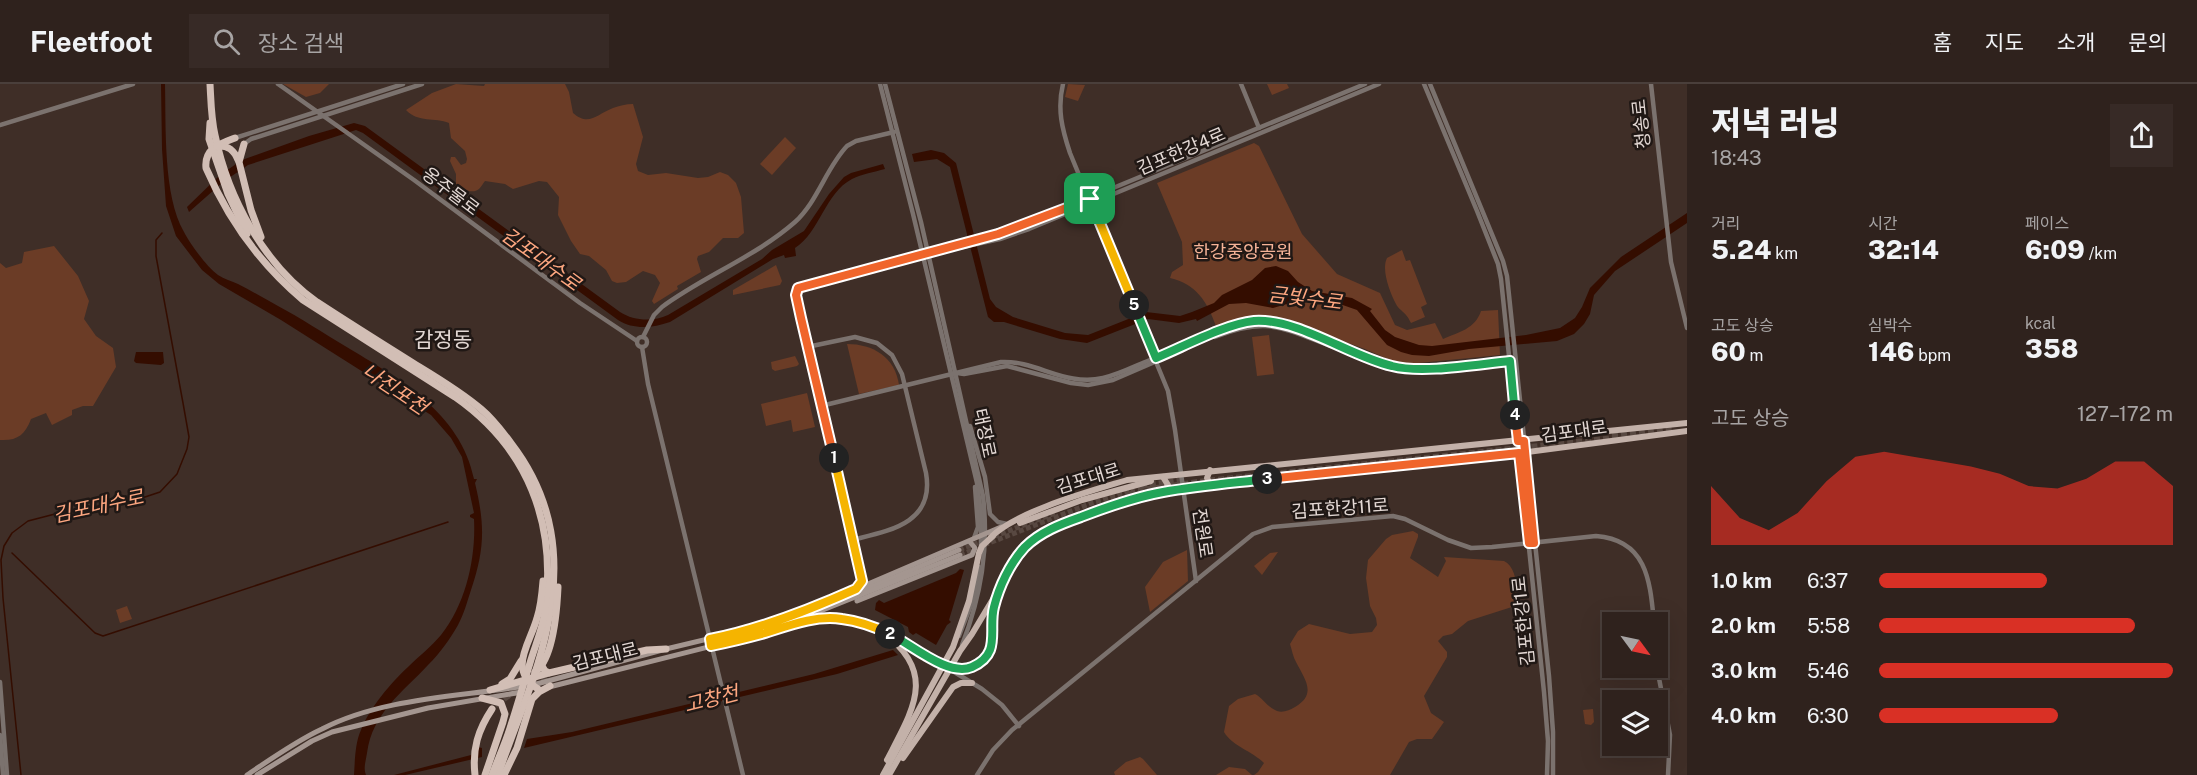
<!DOCTYPE html>
<html lang="ko">
<meta charset="utf-8">
<style>
:root{--surface:#2f221d;--page:#372a26;--text:#f1f3f6;--muted:#a7a4a4;--line:#4a3f3b;--accent:#d93025}
body{margin:0;font-family:"Public Sans","Noto Sans KR",sans-serif;background:var(--page);color:var(--text);height:100vh;display:flex;flex-direction:column;font-size:22px;white-space:nowrap}
*{box-sizing:border-box;margin:0}
p{font-size:20px;color:var(--muted)}
.icon{flex:none;width:33px;height:33px;fill:none;stroke:currentColor;stroke-width:2;stroke-linecap:round;stroke-linejoin:round}
.map{position:relative;flex:1;overflow:hidden}
.sheet{display:flex;flex-direction:column;background:var(--surface);width:510px}
.sheet>*{flex:none}
.needle{width:39px;rotate:123deg}
.fabs{position:absolute;left:1602px;top:528px;display:grid;gap:12px}
.fabs a{display:grid;place-items:center;width:66px;height:66px;border-radius:0px;background:var(--surface);box-shadow:0 6px 24px #0002,0 0 0 2px var(--line);font-size:30px}
.pin{position:absolute;display:grid;place-items:center;width:51px;height:51px;color:#fff;margin:-26px;border-radius:12px;box-shadow:0 3px 9px #0006}
.km{position:absolute;width:30px;height:30px;margin:-15px;border-radius:50%;background:#222;color:#fff;font-size:16px;line-height:30px;text-align:center}
.round{display:grid;place-items:center;flex:none;width:63px;height:63px;border-radius:0px;background:var(--page)}
.overview{display:flex;align-items:center;justify-content:space-between;height:102px;padding:0 24px}
h1{font-size:33px;font-weight:800;line-height:45px}
.metrics{display:grid;grid-template-columns:repeat(3,1fr);gap:9px;height:102px;padding:6px 24px}
.metrics div{display:grid;align-content:center}
.metrics b{font-size:26px;font-weight:800}
.metrics small{font-size:16px;font-weight:400}
.metrics p{font-size:16px}
.chart{height:168px;padding:12px 24px}
.chart p{display:flex;justify-content:space-between}
.chart svg{width:100%;height:108px;margin-top:6px;fill:var(--accent);opacity:.7}
ul{padding:0 24px;list-style:none;font-size:20px}
li{display:grid;grid-template-columns:96px 72px 1fr;align-items:center;height:45px}
li i{height:15px;border-radius:8px;background:var(--accent)}
header{display:flex;align-items:center;gap:36px;box-sizing:border-box;height:84px;padding:0 30px;background:var(--surface);border-bottom:2px solid var(--line)}
header strong{font-size:28px}
nav{display:flex;gap:33px;margin-inline-start:auto;font-size:21px}
.search{width:420px;height:54px;background:var(--page);display:flex;align-items:center;gap:15px;box-sizing:border-box;padding:0 21px;border-radius:0px;color:var(--muted);font-size:22px}
main{display:flex;flex:1;min-height:0}
.map>svg:first-child{display:block}
.green{fill:#6b3c26}
.water{fill:#340d00}
.lines{fill:none;stroke-linecap:round;stroke-linejoin:round}
.stream{stroke:#340d00;stroke-width:1.5}
.secondary-tunnel{stroke:#584841;stroke-width:5;stroke-dasharray:5 2.5;stroke-linecap:butt}
.primary-tunnel{stroke:#584841;stroke-width:6;stroke-dasharray:6 3;stroke-linecap:butt}
.trunk-tunnel{stroke:#584841;stroke-width:7;stroke-dasharray:7 3.5;stroke-linecap:butt}
.tertiary{stroke:#7b726e;stroke-width:4.5}
.secondary{stroke:#a49690;stroke-width:5}
.primary{stroke:#c3b1a9;stroke-width:6}
.trunk{stroke:#d2beb5;stroke-width:7}
.split-1-casing{stroke:#fff;stroke-width:12}
.split-2-casing{stroke:#fff;stroke-width:12}
.split-3-casing{stroke:#fff;stroke-width:12}
.split-4-casing{stroke:#fff;stroke-width:12}
.split-5-casing{stroke:#fff;stroke-width:12}
.split-6-casing{stroke:#fff;stroke-width:12}
.split-1{stroke:#f0652b;stroke-width:8}
.split-2{stroke:#f5b400;stroke-width:8}
.split-3{stroke:#22a559;stroke-width:8}
.split-4{stroke:#f0652b;stroke-width:8}
.split-5{stroke:#22a559;stroke-width:8}
.split-6{stroke:#f5b400;stroke-width:8}
.labels{text-anchor:middle;dominant-baseline:central;stroke-width:5;stroke-linejoin:round;paint-order:stroke}
.street-label{font-size:18px;fill:#e3d8d4;stroke:#201815}
.park-label{font-size:18px;fill:#f6b397;stroke:#201815}
.water-label{font-size:20px;font-style:italic;fill:#fea780;stroke:#201815}
.quarter-label{font-size:21px;fill:#e3d8d4;stroke:#201815}
</style>
<header>
<strong>Fleetfoot</strong>
<div class="search"><svg class="icon" aria-label="search" viewBox="0 0 24 24"><circle cx="10" cy="10" r="6"/><path d="M15 15l6 6"/></svg>장소 검색</div>
<nav><a>홈</a><a>지도</a><a>소개</a><a>문의</a></nav>
</header>
<main>
<div class="map">
<svg width="1687" height="691" viewBox="0 0 1687 691">
<rect width="100%" height="100%" fill="#3f2e27"/>
<g class="green">
<path d="M283,0H329L320,9L306,13Z"/>
<path d="M456,0L484,2L485,0H565L569,8L573,29C589,43 597,30 613,24C619,22 626,20 633,20L643,53L636,80L638,87L648,91L666,89L698,94L708,93L720,88L728,91L736,99L741,113L744,149L738,154H723L709,168L698,172L697,175L701,188L677,202L678,205L654,220L652,217L660,199L655,191L643,187L626,198L617,199L612,197L606,186L589,172L580,170L571,157L558,131L559,113L547,98L539,97L513,105L505,100L485,97C483,99 482,102 479,105C472,111 461,104 456,100V90L450,77L451,73H455L461,81L466,79L467,75L465,67L451,54L449,39C435,33 418,39 406,26L432,9Z"/>
<path d="M1068,0L1085,1L1078,17L1065,13Z"/>
<path d="M1267,0H1287L1289,4L1272,11Z"/>
<path d="M785,53L796,64L772,91L760,80Z"/>
<path d="M1254,59L1259,62L1302,150L1337,190L1380,209L1395,241L1407,246L1435,239L1443,255C1459,248 1475,245 1481,227L1498,226L1500,271L1409,280L1392,277L1365,265L1276,234L1252,233L1216,242C1207,217 1196,200 1170,194L1172,188L1183,181L1182,158L1157,99Z"/>
<path d="M54,162L78,192L89,217L84,235L96,252L113,264L116,283L93,322H83L72,326V331L52,341L46,329L31,335C25,351 17,357 0,356V179L6,184L22,179L24,168Z"/>
<path d="M1402,166L1406,177L1410,176L1427,220L1421,223L1425,233L1411,239C1405,226 1400,228 1396,220C1390,209 1381,186 1387,174Z"/>
<path d="M776,181L782,197L780,201L733,211V206Z"/>
<path d="M1269,251L1274,290L1257,292L1252,253Z"/>
<path d="M847,260C873,260 895,273 899,301L859,310Z"/>
<path d="M795,272L799,280L797,282L775,287L772,285L771,278Z"/>
<path d="M807,309L815,343L793,348L791,336L766,342L761,320Z"/>
<path d="M1413,447L1418,450V453L1410,474L1438,493L1446,477L1444,473L1504,477C1517,483 1519,509 1515,522L1468,537L1452,550L1443,552L1438,557L1447,568V573L1424,612L1431,629L1444,638L1432,655H1417L1409,658L1390,691H1254L1258,688L1264,679C1252,667 1232,662 1224,648L1229,622L1238,615L1255,610C1263,614 1267,623 1277,627C1283,629 1290,626 1295,623C1318,610 1304,594 1296,578C1293,573 1292,566 1290,560L1298,547L1309,540L1350,550L1372,548L1377,541L1376,534L1370,522L1366,494L1368,476L1386,455L1392,451Z"/>
<path d="M1187,466L1188,497L1150,528L1145,503L1163,478Z"/>
<path d="M1278,468L1262,491L1254,482L1270,469Z"/>
<path d="M127,522L132,535L120,539L116,526Z"/>
<path d="M1612,569V584H1646V587L1609,591L1606,570Z"/>
<path d="M1593,625L1594,638L1591,641L1585,640L1583,626Z"/>
<path d="M1140,673L1143,675L1157,691H1115L1114,688L1126,678Z"/>
<path d="M1229,683L1245,685L1252,691H1216Z"/>
</g>
<g class="water">
<path d="M161,0H165C166,42 163,112 184,148C191,161 206,182 218,191C224,195 232,197 238,200C252,207 265,215 278,222C301,234 323,249 345,262C398,294 461,329 474,395H477L475,399C485,441 485,464 471,506C467,518 464,530 458,541C450,555 440,569 428,581C403,608 372,629 367,669C366,676 363,684 366,691H354C355,676 355,659 361,646C370,623 391,599 408,583C419,572 431,563 441,551C466,520 476,474 474,435L470,433V431L474,429L462,373L451,354L431,331L281,236L219,200L202,186L176,152L166,122L162,65Z"/>
<path d="M354,39L365,42L620,228C634,237 653,238 668,231L762,175L772,166L804,147L829,110L844,93L851,89L883,80L885,85C874,88 862,90 852,95C825,109 820,148 795,164L796,172L785,174L784,171L773,175L670,238C652,244 634,246 618,236L363,49L356,46L248,81L223,98L189,128L187,123L220,91L242,76L309,52Z"/>
<path d="M931,66L944,69L956,79L990,215L996,223L1013,233L1065,249L1088,251L1146,228L1180,232L1192,228L1214,219L1222,211L1252,196L1265,184L1276,182L1288,187L1298,198L1312,207L1352,214L1372,225L1370,227L1385,246L1395,253L1419,261L1432,262L1526,251L1560,244L1575,234L1582,223L1590,204L1621,173L1687,129V139L1615,187L1594,211L1590,230L1584,240L1574,250L1557,257L1469,265L1429,272L1412,271L1401,268L1387,261L1357,226L1337,219H1320L1304,215L1273,224L1246,219L1229,220L1197,237L1196,235L1179,239L1148,235L1087,259L1060,255L1004,238H994L988,233L950,83L937,75L914,78L912,70Z"/>
<path d="M136,268H163L164,279L161,281L136,279L134,277Z"/>
<path d="M960,485L964,486L949,536L951,538L947,541L936,561L916,549L913,551L909,548L908,543L875,526L876,519L879,516L884,519L956,489Z"/>
<path d="M893,566L898,571L837,590L524,664L527,655L572,648L814,590Z"/>
<path d="M478,663L482,664V673L405,691H394L471,671Z"/>
</g>
<g class="lines">
<g class="stream">
<path d="M12,469L95,549L103,552L448,438"/>
<path d="M21,691L3,514L1,476L4,462L12,449L28,437L55,430L142,414L160,408L177,390L187,365L189,353L183,319L156,172V156L162,149"/>
</g>
<g class="secondary-tunnel">
<path d="M984,461L1092,419L1135,407"/>
<path d="M959,466L1055,429"/>
<path d="M960,471L975,465"/>
</g>
<g class="primary-tunnel">
<path d="M1612,351L1673,343"/>
<path d="M1141,402L1184,396"/>
<path d="M1123,416L1135,407L1205,397L1615,354"/>
</g>
<path class="trunk-tunnel" d="M495,621L510,610L548,593"/>
<g class="tertiary">
<path d="M278,0L414,96L580,219L637,257"/>
<path d="M880,0L913,130L977,399L981,430V465"/>
<path d="M885,0L921,138L983,412C989,465 981,512 962,561"/>
<path d="M1063,0C1057,25 1062,45 1070,69L1168,307L1175,346L1196,497"/>
<path d="M1241,0L1259,44"/>
<path d="M1424,0L1477,127L1498,180L1501,195L1544,608L1548,657L1547,691"/>
<path d="M1430,0L1503,177L1507,192L1549,592L1553,648V691"/>
<path d="M1651,0L1671,178L1687,244"/>
<path d="M0,41L133,0"/>
<path d="M235,54L403,0"/>
<path d="M244,60L251,55L422,0"/>
<path d="M921,172L1000,155L1029,145L1379,0"/>
<circle cx="642" cy="258" r="5"/>
<path d="M643,253L654,231L662,223C704,192 755,173 795,138C818,117 826,84 847,62L856,57L894,48"/>
<path d="M1215,253C1266,233 1281,243 1330,262H1336"/>
<path d="M642,263L648,300L743,691"/>
<path d="M807,263L855,253L877,259L892,271L902,290L926,389C935,440 888,447 852,456"/>
<path d="M957,289L964,290L1007,282L1071,299L1088,301L1113,296L1157,277"/>
<path d="M821,322L1001,278C1036,276 1065,303 1103,294C1117,291 1131,284 1145,278C1166,270 1187,261 1208,252C1225,245 1242,237 1260,237C1307,238 1348,272 1393,283C1424,290 1478,280 1511,277"/>
<path d="M970,342L985,393L990,430L998,438L1007,440"/>
<path d="M974,454L978,443L975,403"/>
<path d="M862,497L801,234L794,213L796,203L805,199L1009,147L1365,0"/>
<path d="M795,539L841,534L879,545L902,556L982,605L1002,621L1019,642"/>
<path d="M959,552L973,516L979,483"/>
<path d="M1657,584L1670,651L1668,691"/>
<path d="M0,598L7,691"/>
<path d="M0,651L3,691"/>
<path d="M977,691L993,666L1012,646L1253,450L1272,443L1393,432L1405,435L1448,456L1471,464L1492,463L1596,452C1647,456 1650,497 1654,538"/>
</g>
<g class="secondary">
<path d="M861,503L1001,443"/>
<path d="M857,517L972,471L975,464L970,458"/>
<path d="M533,601L666,565L766,541L850,512L959,466"/>
<path d="M549,603L768,548L960,471"/>
<path d="M247,691C271,675 296,657 322,645C382,614 458,613 524,602"/>
<path d="M257,691L312,657L332,648L428,624L522,608"/>
</g>
<g class="primary">
<path d="M1210,386L1207,394L1211,402"/>
<path d="M1163,393L1168,401L1164,408"/>
<path d="M1020,439L1082,416L1151,397"/>
<path d="M991,453C1017,427 1091,407 1127,396L1687,339"/>
<path d="M879,545C938,588 915,622 887,676"/>
<path d="M948,582C967,588 988,580 993,559C994,552 992,544 992,536C992,528 994,520 997,513"/>
<path d="M903,674L953,603L961,599H972"/>
<path d="M883,691L953,563L969,517L979,469L982,462L993,452"/>
<path d="M889,691L960,567L972,550L1022,467L1034,455L1072,436L1124,419L1164,408L1211,402L1513,370L1687,347"/>
</g>
<g class="trunk">
<path d="M210,0C211,17 211,34 215,51C228,114 264,181 317,218C349,239 381,259 413,279C436,293 460,307 481,325C493,335 502,347 511,359C554,415 562,476 547,544C537,594 514,643 498,691"/>
<path d="M210,39L209,55L228,110L247,150"/>
<path d="M235,54C219,60 204,65 206,84C228,135 260,180 303,216L455,313C528,364 557,439 545,527C543,544 535,562 530,579C523,601 517,623 510,644C505,660 498,675 492,691"/>
<path d="M244,60L239,78L251,126L261,153"/>
<path d="M217,62C228,61 234,66 238,76"/>
<path d="M542,582L545,587L549,589L647,566L666,565"/>
<path d="M535,588C554,575 557,525 558,503"/>
<path d="M502,600L510,595L521,577"/>
<path d="M538,605C507,585 530,560 537,534C541,522 542,510 543,497"/>
<path d="M490,606L549,589"/>
<path d="M482,614L501,619L505,630L503,638L485,691"/>
<path d="M475,691C472,665 478,646 492,625"/>
<path d="M504,691L517,664L532,615L539,608L550,602"/>
</g>
</g>
<g class="lines">
<g class="split-1-casing">
<path id="split-1" d="M834,374L801,234L796,211L798,204L998,150L1090,115"/>
</g>
<g class="split-2-casing">
<path id="split-2" d="M834,374L862,497L856,505C809,526 761,545 710,555L711,562C730,558 747,554 765,549C790,541 816,531 842,535C859,537 875,543 890,550"/>
</g>
<g class="split-3-casing">
<path id="split-3" d="M890,550C912,561 948,593 972,583C1002,570 988,546 994,523C999,503 1010,479 1025,463C1040,448 1061,440 1081,433C1107,423 1135,413 1163,408C1198,402 1233,399 1267,395"/>
</g>
<g class="split-4-casing">
<path id="split-4" d="M1267,395L1519,369L1529,459H1534L1524,357H1518L1515,331"/>
</g>
<g class="split-5-casing">
<path id="split-5" d="M1134,221L1156,274C1183,263 1225,240 1254,237C1298,234 1349,272 1392,282C1423,290 1478,280 1510,277L1515,331"/>
</g>
<g class="split-6-casing">
<path id="split-6" d="M1090,115L1134,221"/>
</g>
<use href="#split-1" class="split-1"/>
<use href="#split-2" class="split-2"/>
<use href="#split-3" class="split-3"/>
<use href="#split-4" class="split-4"/>
<use href="#split-5" class="split-5"/>
<use href="#split-6" class="split-6"/>
</g>
<g class="labels">
<g class="street-label">
<text transform="translate(1641 40) rotate(-96)">청송로</text>
<text transform="translate(1181 67) rotate(-23)">김포한강4로</text>
<text transform="translate(451 107) rotate(37)">옹주물로</text>
<text transform="translate(1574 347) rotate(-8)">김포대로</text>
<text transform="translate(985 349) rotate(78)">태장로</text>
<text transform="translate(1088 394) rotate(-17)">김포대로</text>
<text transform="translate(1340 424) rotate(-4)">김포한강11로</text>
<text transform="translate(1203 449) rotate(82)">전원로</text>
<text transform="translate(1523 537) rotate(-96)">김포한강1로</text>
<text transform="translate(605 572) rotate(-14)">김포대로</text>
</g>
<g class="park-label">
<text x="1243" y="167">한강중앙공원</text>
</g>
<g class="water-label">
<text transform="translate(541 175) rotate(36)">김포대수로</text>
<text transform="translate(1305 214) rotate(7)">금빛수로</text>
<text transform="translate(395 305) rotate(34)">나진포천</text>
<text transform="translate(98 422) rotate(-12)">김포대수로</text>
<text transform="translate(711 615) rotate(-14)">고창천</text>
</g>
<g class="quarter-label">
<text x="443" y="255">감정동</text>
</g>
</g>
</svg>
<div class="fabs">
<a><svg class="needle" viewBox="-14 -14 28 28"><path d="M0-13l5 13h-10z" fill="#e53935"/><path d="M0 13l5-13h-10z" fill="#a7a4a4"/></svg></a>
<a><svg class="icon" aria-label="layers" viewBox="0 0 24 24"><path d="M12 4l9 5-9 5-9-5zM3 14l9 5 9-5"/></svg></a>
</div>
<div class="pin" style="left:1090px;top:115px;background:#1e9e55"><svg class="icon" aria-label="arrive" viewBox="0 0 24 24"><path d="M6 21V4h12l-3 4 3 4H6"/></svg></div>
<b class="km" style="left:834px;top:374px">1</b>
<b class="km" style="left:890px;top:550px">2</b>
<b class="km" style="left:1267px;top:395px">3</b>
<b class="km" style="left:1515px;top:331px">4</b>
<b class="km" style="left:1134px;top:221px">5</b>
</div>
<section class="sheet">
<div class="overview"><div><h1>저녁 러닝</h1><p>18:43</p></div><a class="round"><svg class="icon" aria-label="share" viewBox="0 0 24 24"><path d="M12 15V3M7 8l5-5 5 5M5 13v7h14v-7"/></svg></a></div>
<div class="metrics">
<div><p>거리</p><b>5.24<small> km</small></b></div>
<div><p>시간</p><b>32:14</b></div>
<div><p>페이스</p><b>6:09<small> /km</small></b></div>
</div>
<div class="metrics">
<div><p>고도 상승</p><b>60<small> m</small></b></div>
<div><p>심박수</p><b>146<small> bpm</small></b></div>
<div><p>kcal</p><b>358</b></div>
</div>
<div class="chart"><p><span>고도 상승</span>127–172 m</p>
<svg viewBox="0 0 160 44" preserveAspectRatio="none"><path d="M0 44V20L10 33L20 38L30 31L40 18L50 8L60 6L70 8L80 10L90 12L100 15L110 20L120 21L130 17L140 10L150 10L160 20V44z"/></svg>
</div>
<ul>
<li><b>1.0 km</b>6:37<i style="width:57%"></i></li>
<li><b>2.0 km</b>5:58<i style="width:87%"></i></li>
<li><b>3.0 km</b>5:46<i style="width:100%"></i></li>
<li><b>4.0 km</b>6:30<i style="width:61%"></i></li>
</ul>
</section>
</main>
